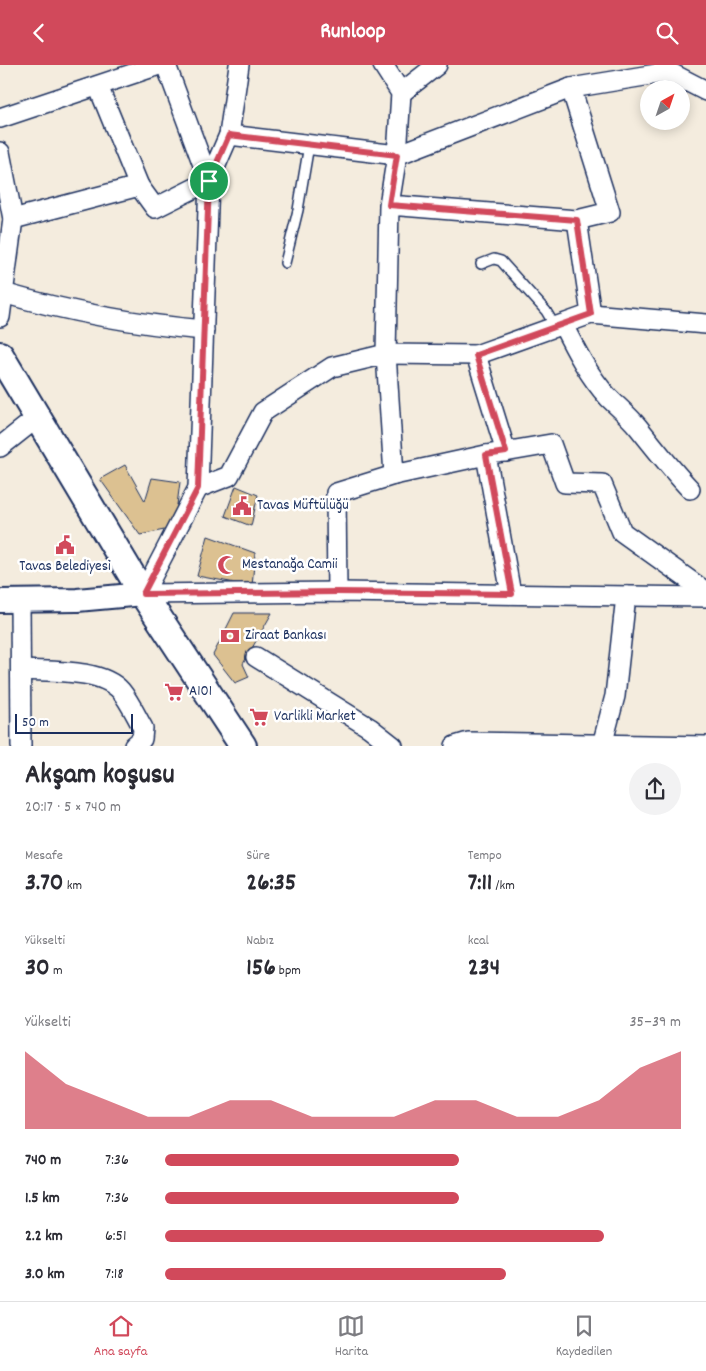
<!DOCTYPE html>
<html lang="tr">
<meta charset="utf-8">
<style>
:root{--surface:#fff;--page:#f2f2f3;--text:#2b2b33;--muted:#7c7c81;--line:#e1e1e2;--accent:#d1495b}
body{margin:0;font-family:Dekko,sans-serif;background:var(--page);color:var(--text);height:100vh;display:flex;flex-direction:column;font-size:19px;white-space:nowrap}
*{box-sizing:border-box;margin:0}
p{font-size:16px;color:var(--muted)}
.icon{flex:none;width:28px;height:28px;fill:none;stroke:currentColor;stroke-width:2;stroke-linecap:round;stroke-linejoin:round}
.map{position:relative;height:681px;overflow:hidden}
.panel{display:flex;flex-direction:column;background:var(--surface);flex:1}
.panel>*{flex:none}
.needle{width:32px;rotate:40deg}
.fabs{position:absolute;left:640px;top:15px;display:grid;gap:10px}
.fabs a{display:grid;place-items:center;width:50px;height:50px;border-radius:50%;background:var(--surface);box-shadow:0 2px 12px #0003;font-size:25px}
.scale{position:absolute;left:15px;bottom:12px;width:118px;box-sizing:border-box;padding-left:5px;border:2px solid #1b2f5e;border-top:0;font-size:14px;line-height:18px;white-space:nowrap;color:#1b2f5e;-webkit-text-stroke:4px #fff;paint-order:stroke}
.pin{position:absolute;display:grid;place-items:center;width:42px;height:42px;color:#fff;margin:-21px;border:2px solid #fff;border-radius:50%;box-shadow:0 1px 5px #0007}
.round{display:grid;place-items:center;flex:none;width:52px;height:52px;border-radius:26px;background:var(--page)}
.summary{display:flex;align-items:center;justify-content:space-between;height:85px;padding:0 25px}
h1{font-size:28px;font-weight:700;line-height:38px}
.metrics{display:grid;grid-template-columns:repeat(3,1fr);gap:8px;height:85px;padding:5px 25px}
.metrics div{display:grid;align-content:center}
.metrics b{font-size:25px;font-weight:700}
.metrics small{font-size:14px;font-weight:400}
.metrics p{font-size:14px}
.chart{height:140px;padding:10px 25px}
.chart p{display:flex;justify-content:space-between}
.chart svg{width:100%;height:90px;margin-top:5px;fill:var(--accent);opacity:.7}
ul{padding:0 25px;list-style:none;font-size:16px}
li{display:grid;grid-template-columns:80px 60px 1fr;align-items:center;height:38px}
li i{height:12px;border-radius:6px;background:var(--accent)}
header{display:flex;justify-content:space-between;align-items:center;height:65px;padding:0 25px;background:var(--accent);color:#fff;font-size:22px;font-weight:700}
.dock{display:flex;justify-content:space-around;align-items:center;height:70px;border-top:1px solid var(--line);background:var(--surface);font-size:14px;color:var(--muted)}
.dock a{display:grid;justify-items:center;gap:2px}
.dock .selected{color:var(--accent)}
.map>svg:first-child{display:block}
.building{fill:#dcc191;stroke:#1b2f5e}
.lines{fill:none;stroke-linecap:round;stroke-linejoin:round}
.service-casing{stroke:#1b2f5e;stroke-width:12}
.minor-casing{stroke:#1b2f5e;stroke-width:22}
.tertiary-casing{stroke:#1b2f5e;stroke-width:26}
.secondary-casing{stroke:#1b2f5e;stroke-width:30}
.service{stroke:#fff;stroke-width:9}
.minor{stroke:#fff;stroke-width:19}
.tertiary{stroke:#fff;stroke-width:22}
.secondary{stroke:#fff;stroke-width:26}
.route-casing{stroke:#fff;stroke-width:10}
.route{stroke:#d1495b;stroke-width:6}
.labels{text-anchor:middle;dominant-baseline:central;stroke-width:5;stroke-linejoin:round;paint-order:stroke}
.poi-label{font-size:15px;fill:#1b2f5e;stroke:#fff;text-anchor:start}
</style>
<header><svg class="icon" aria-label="back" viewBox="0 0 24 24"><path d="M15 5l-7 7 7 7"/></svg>Runloop<svg class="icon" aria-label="search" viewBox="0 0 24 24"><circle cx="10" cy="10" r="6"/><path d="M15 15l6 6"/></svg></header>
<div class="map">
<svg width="706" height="681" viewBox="0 0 706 681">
<rect width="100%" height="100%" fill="#f4ecde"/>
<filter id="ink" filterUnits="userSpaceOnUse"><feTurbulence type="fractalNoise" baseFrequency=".02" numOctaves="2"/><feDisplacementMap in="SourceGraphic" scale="10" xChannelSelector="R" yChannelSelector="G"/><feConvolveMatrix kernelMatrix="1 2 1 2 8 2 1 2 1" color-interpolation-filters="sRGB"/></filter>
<g filter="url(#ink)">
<g class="building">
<path d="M125,400L145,436L152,413L180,417L174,463L140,470L100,414Z"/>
<path d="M236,421L258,430L251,461L225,451Z"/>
<path d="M208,471L255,488L252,521L197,511Z"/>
<path d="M234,548H272L243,599L249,612L235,618L213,590Z"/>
</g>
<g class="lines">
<g class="service-casing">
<g id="service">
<path d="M285,198L298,145L309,80"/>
<path d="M481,199L494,194L501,196L546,246L556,263"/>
</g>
</g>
<g class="minor-casing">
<g id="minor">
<path d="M166,0L209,116L198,423L143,529L337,527L706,532"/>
<path d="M664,0L669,7L706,26"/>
<path d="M98,21L139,121"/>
<path d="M571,23L669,7"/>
<path d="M401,28L437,0"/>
<path d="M0,53L159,0"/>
<path d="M229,70L397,90L401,28L383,0"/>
<path d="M0,87L13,154L0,252"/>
<path d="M389,140L397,90L571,23L610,147L577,155L389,140L386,289L476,290L506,387"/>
<path d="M13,154L139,121L155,143L209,116L229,70L239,0"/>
<path d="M3,228C69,247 135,259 204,265"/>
<path d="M591,249L706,259"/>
<path d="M563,260C576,286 589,311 608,332C618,342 629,351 638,362C655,383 671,404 690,424"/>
<path d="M476,290L591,249L577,155"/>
<path d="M0,382L38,352"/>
<path d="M486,390L551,379L565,418L602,419L622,467L706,527"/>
<path d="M394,410L486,390L511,529"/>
<path d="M198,423L229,411L263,347L332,302L386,289L394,410L336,428L337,527"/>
<path d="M20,536L21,681"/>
<path d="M256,592L370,663L393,681"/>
<path d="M21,605C50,607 101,603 121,626C130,637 136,651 143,663L142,674L134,681"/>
<path d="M602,680L615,631L626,531"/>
<path d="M455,681L468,677L706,681"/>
</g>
</g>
<g class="tertiary-casing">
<path id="tertiary" d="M0,536L77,535L143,529"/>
</g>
<g class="secondary-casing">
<path id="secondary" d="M0,290L143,529L243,681"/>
</g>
<use href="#service" class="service"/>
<use href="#minor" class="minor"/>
<use href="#tertiary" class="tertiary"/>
<use href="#secondary" class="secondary"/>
</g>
</g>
<g class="lines" filter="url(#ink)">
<g class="route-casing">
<path id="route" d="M229,70L397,90L389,140L577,155L591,249L476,290L506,387L486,390L512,529L337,527L143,529L198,423L209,116Z"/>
</g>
<use href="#route" class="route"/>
</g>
<defs>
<g id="civic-bare" transform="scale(1.5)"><path d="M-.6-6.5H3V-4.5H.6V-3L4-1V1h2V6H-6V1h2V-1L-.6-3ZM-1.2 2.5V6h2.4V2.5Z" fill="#d1495b" stroke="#fff" stroke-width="2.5" paint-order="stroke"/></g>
<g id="mosque-bare" transform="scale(1.5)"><path d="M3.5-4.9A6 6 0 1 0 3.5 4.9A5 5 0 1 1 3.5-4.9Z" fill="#d1495b" stroke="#fff" stroke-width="2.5" paint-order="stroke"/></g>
<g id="bank-bare" transform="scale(1.5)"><path d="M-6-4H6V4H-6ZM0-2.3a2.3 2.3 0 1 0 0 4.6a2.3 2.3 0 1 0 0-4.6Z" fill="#d1495b" stroke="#fff" stroke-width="2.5" paint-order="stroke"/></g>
<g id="supermarket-bare" transform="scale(1.5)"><path d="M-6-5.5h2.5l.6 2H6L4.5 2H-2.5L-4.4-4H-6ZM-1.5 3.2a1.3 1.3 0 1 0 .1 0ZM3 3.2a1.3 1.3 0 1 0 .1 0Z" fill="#d1495b" stroke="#fff" stroke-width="2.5" paint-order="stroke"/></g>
</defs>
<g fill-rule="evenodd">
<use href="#civic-bare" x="242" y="441"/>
<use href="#civic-bare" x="65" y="480"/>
<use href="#mosque-bare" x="227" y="500"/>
<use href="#bank-bare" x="230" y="571"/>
<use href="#supermarket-bare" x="174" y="627"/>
<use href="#supermarket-bare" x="259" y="652"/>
</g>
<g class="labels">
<g class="poi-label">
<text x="257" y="441">Tavas Müftülüğü</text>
<text x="242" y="500">Mestanağa Camii</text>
<text x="65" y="502" text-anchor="middle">Tavas Belediyesi</text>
<text x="245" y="571">Ziraat Bankası</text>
<text x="189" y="627">A101</text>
<text x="274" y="652">Varlikli Market</text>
</g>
</g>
</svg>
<div class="fabs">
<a><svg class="needle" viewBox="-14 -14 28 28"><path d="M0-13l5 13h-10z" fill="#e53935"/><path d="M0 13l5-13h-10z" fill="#7c7c81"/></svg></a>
</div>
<div class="scale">50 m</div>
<div class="pin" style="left:209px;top:116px;background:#1e9e55"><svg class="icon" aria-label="arrive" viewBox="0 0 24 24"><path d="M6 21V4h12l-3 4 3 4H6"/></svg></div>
</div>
<section class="panel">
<div class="summary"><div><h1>Akşam koşusu</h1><p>20:17 · 5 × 740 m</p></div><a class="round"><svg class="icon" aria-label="share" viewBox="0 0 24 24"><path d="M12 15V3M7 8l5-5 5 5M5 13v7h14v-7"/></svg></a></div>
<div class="metrics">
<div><p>Mesafe</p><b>3.70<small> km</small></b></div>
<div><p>Süre</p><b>26:35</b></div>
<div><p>Tempo</p><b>7:11<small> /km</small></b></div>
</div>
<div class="metrics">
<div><p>Yükselti</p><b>30<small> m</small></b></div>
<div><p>Nabız</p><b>156<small> bpm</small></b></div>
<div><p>kcal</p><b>234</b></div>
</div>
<div class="chart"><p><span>Yükselti</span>35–39 m</p>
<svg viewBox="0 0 160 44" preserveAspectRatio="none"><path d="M0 44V6L10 22L20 30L30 38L40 38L50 30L60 30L70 38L80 38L90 38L100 30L110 30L120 38L130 38L140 30L150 14L160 6V44z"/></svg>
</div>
<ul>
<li><b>740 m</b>7:36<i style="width:57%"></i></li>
<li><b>1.5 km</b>7:36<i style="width:57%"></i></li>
<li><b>2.2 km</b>6:51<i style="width:85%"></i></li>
<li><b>3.0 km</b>7:18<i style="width:66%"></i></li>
</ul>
</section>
<nav class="dock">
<a class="selected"><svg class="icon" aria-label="home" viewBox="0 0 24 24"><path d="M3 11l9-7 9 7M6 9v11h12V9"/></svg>Ana sayfa</a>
<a><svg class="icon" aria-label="map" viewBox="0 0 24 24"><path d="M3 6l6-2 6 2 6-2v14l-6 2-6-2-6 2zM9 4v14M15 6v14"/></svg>Harita</a>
<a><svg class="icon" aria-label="saved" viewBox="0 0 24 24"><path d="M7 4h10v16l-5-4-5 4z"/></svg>Kaydedilen</a>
</nav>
